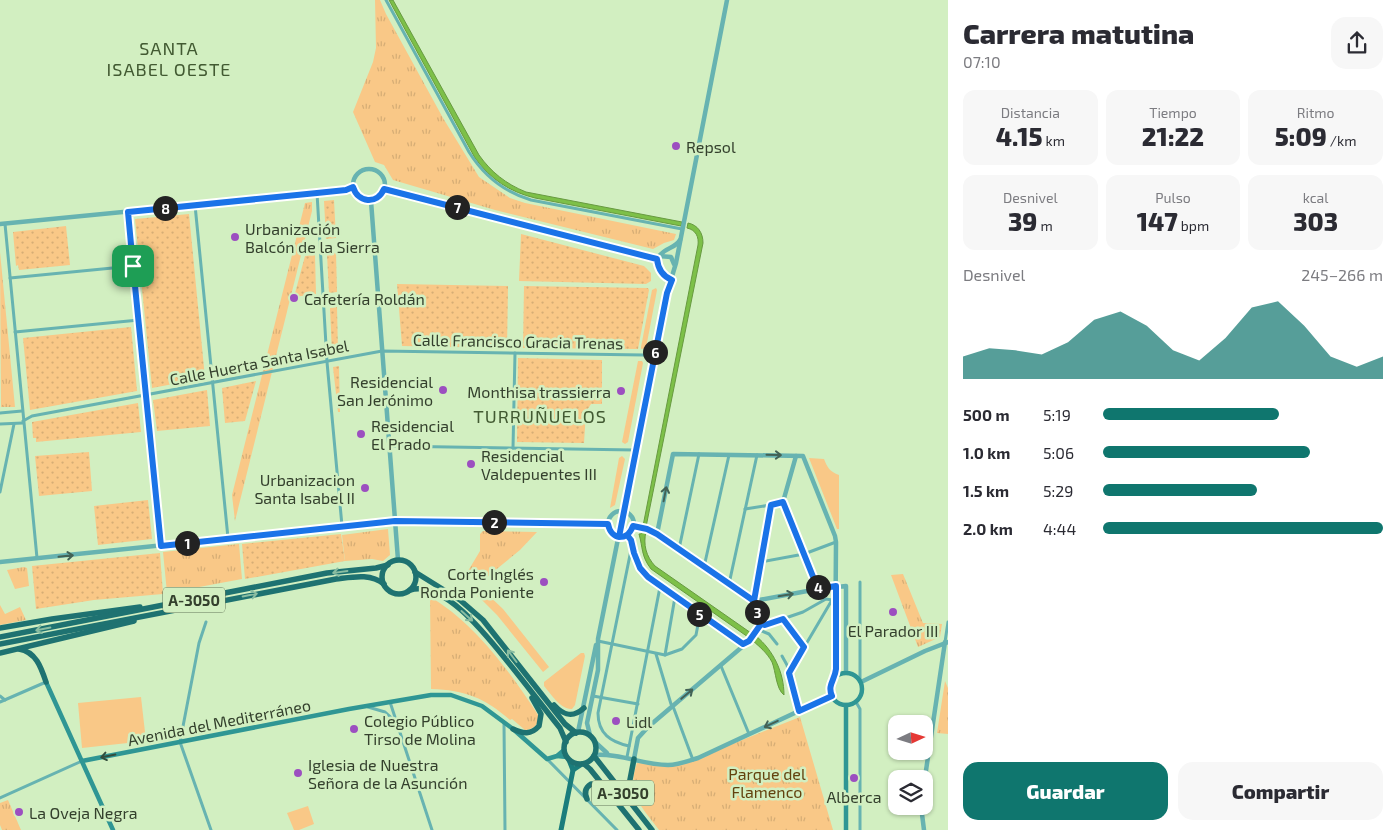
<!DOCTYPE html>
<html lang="es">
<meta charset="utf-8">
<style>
:root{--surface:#fff;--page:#f7f7f7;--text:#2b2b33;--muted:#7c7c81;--accent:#0f766e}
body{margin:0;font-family:"Exo 2",sans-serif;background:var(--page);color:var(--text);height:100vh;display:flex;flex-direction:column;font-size:19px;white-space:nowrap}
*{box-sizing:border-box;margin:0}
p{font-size:16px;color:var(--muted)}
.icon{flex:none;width:28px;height:28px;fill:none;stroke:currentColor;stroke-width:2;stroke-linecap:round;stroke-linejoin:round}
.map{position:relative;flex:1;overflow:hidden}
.sheet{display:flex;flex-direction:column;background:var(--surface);width:450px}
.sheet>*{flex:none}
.needle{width:32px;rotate:86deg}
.buttons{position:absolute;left:888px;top:715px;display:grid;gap:10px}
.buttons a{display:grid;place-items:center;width:45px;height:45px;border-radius:10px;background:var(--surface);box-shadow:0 1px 4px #0004;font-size:25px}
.pin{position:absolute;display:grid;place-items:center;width:42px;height:42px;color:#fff;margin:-21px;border-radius:10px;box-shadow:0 2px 8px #0006}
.km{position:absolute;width:25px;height:25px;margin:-12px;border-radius:50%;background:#222;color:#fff;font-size:14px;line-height:25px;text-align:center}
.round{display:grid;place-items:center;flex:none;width:52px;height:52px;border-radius:15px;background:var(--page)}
.head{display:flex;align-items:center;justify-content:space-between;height:85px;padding:0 15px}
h1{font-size:28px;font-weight:800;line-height:38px}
.figures{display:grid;grid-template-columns:repeat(3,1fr);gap:8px;height:85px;padding:5px 15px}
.figures div{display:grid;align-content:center;border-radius:12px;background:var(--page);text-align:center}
.figures b{font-size:25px;font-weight:800}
.figures small{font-size:14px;font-weight:400}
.figures p{font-size:14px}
.chart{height:140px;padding:10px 15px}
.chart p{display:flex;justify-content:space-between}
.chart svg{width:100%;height:90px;margin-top:5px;fill:var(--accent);opacity:.7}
.button{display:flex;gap:10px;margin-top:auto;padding:10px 15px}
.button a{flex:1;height:58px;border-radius:15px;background:var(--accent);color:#fff;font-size:20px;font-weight:800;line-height:58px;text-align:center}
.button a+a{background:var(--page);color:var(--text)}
ul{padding:0 15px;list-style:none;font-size:16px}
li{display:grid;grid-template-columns:80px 60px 1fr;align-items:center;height:38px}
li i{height:12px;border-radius:6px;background:var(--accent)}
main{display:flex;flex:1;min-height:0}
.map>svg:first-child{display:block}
.grass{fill:url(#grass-dots)}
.park{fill:url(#park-tufts)}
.garden{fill:#f9c887}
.water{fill:#7dc048;stroke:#679a40}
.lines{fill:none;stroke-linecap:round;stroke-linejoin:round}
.minor{stroke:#67b3b1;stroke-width:3}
.tertiary{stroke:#67b3b1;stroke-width:4.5}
.secondary{stroke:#2f9694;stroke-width:4.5}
.primary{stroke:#1a7d7c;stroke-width:5}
.trunk{stroke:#1e7271;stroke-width:5.5}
.oneway{stroke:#436255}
.oneway2{stroke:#8abda1}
.oneway3{stroke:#334d3c}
.route-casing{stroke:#fff;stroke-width:10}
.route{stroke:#1a73e8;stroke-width:6}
.poi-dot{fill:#9c4fc0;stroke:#d2efc1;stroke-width:2}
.labels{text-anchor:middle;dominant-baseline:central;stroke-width:5;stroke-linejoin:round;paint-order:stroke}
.shield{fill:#d2efc1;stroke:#637459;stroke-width:1}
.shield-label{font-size:15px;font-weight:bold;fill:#34402d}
.poi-label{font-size:16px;fill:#34402d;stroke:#d2efc1;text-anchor:start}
.street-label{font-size:16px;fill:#34402d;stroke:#d2efc1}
.park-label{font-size:16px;fill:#63420e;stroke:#d2efc1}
.neighbourhood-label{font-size:18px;letter-spacing:1px;fill:#425a32;stroke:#d2efc1}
</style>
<main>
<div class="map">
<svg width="948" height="830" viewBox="0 0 948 830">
<defs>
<pattern id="grass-dots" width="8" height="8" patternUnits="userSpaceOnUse" patternTransform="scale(1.25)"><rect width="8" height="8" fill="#f9c887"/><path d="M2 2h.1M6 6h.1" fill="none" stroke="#d6ad75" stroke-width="1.8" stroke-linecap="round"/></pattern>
<pattern id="park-tufts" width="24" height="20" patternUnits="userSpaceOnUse" patternTransform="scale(1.25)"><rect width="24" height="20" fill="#f9c887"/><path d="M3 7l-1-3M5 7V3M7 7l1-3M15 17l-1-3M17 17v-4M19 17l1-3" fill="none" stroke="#d6ad75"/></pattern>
</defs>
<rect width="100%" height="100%" fill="#d2efc1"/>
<g class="grass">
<path d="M334,200L336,238L326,239L324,201Z"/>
<path d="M189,214L205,378L152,388L135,219Z"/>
<path d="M66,226L70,265L19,270L18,265L16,266L13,232Z"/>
<path d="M521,234L644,266L651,273V281L646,284L519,281Z"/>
<path d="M336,253L337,292L329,293L327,254Z"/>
<path d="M315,255L316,294L294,297L305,256Z"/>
<path d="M397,284L508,286L507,348L402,346Z"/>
<path d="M524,286L648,288L649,290L638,349L523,348Z"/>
<path d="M337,307L338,353L332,354L330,308Z"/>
<path d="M131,327L137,391L30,410L23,338Z"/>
<path d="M518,358L602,360V404H591L586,412L584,443L517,442Z"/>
<path d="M339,366L340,412H338L333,367Z"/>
<path d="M256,381L245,421L225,423L222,388Z"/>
<path d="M207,390L210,426L157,431L153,400Z"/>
<path d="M138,403L141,432L36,442V438H33L32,422Z"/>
<path d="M89,452L92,491L39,496L35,456Z"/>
<path d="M148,500L152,539L98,545L94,506Z"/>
<path d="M341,534L345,561L245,579L242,544Z"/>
<path d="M160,553L163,594L94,600L36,609L32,566Z"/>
</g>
<g class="park">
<path d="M375,0H380L386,14L443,118L479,177L510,198L525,203L676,234L674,240L664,243L653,249L495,210L393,180L384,165L375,162L353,112L373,62L376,48Z"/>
<path d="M312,202V211L235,521L232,495L305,203Z"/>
<path d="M0,252L15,407H1Z"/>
<path d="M388,529L390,555L383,561L372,559L345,561L342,535Z"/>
<path d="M483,531L537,532L520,550L482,581L468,571L480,551V534Z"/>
<path d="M239,544L242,579L167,593L163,552Z"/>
<path d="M24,567L27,568L29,586L15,589L7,570Z"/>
<path d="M903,574L923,623L942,624L940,637L918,647L891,575Z"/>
<path d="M430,597C474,622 511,673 538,715C540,724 533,730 525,730L512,719L510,720C485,698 465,690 431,689Z"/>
<path d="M0,605L5,614L20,607L26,620L0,625Z"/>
<path d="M945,681L948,688V734L937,733Z"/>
<path d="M800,717L833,830H659C641,806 626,793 637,763L677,765L701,759L722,748Z"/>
<path d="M8,800L21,830H2L0,825V803Z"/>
</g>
<g class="garden">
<path d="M656,288L657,290L646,348L641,349V347L652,290Z"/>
<path d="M638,361H642L643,363L628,442L625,444L622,442Z"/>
<path d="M622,456L625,459L615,505L610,508L619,458Z"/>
<path d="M809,458L824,459C827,467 830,472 839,475V529H837Z"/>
<path d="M482,589L503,609L549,667L543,672L497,615L482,600L477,596Z"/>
<path d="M581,653H584L585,656L575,705L572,709C561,710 551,694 544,686V682Z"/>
<path d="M141,697L146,741L82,748L78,703Z"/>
<path d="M308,806L314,824L299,830H294L287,813Z"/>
</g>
<g class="water">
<path d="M389,0H393L479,155C491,172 506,184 526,192L682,222L681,226L535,198C510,192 490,179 475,158Z"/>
<path d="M688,223C698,225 703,233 703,243L646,527L643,526L698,245C699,237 696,230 687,228Z"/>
<path d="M642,530L646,531C643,545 646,556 655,566L751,633L748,637L651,569C641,556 643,548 639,534H641Z"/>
<path d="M756,636C773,650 784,672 784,695C776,689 776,672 772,662C767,653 760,647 753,641Z"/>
</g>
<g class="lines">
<g class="minor">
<path d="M386,0L469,152C484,176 504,192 531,200L682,229"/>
<path d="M317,193L327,362L342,526"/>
<path d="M195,205L228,538"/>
<path d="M128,212L161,545"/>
<path d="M5,224L37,558"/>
<path d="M10,278L133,266"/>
<path d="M15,332L139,320"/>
<path d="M0,413L22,411"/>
<path d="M23,421L32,416L382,351L644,355L654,359"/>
<path d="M0,424L23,423"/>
<path d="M389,446L635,450"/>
<path d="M513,448L515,353"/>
<path d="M0,492L14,424"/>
<path d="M745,509L771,505"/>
<path d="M679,549L699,454"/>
<path d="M761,562L804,554L836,542"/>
<path d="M704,567L729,455"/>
<path d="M729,584L757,455"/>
<path d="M783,619L804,647"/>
<path d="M206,622L199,643L180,742L211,830"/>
<path d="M761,624L765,625L803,612L826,599L832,600"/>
<path d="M757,629L769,634L777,644"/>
<path d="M598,641L665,655L682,649L696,635L700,614"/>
<path d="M945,642L948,622"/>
<path d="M656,654L671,704L674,709L693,760"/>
<path d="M665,655L675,597"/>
<path d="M782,656L787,665L799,710"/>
<path d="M721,666L749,734"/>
<path d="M789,673L832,600L836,599"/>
<path d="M860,680V582"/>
<path d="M0,696L5,700"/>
<path d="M593,696L638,704"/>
<path d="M0,702L46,682"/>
<path d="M390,702L432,830"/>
<path d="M856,702L860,709V830"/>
<path d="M368,707L385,712L395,721"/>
<path d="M504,723L505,830"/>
<path d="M629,746C611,742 598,734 598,713L631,550H633"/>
<path d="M627,757L660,587"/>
<path d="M547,759L617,830"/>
<path d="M0,798L82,761"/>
</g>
<g class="tertiary">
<circle cx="369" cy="185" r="16"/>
<path d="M384,189L657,259"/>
<path d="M371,201L398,560"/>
<path d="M0,224L317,193L346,190L353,187"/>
<path d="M659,256L671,257L674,264"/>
<path d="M671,280C662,276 658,269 657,259C665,246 674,250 680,240"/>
<path d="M783,502L771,505L754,601L818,589L846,586V672"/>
<path d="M783,502L818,589"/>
<path d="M783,502L796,456"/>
<circle cx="621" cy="524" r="13"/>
<path d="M633,526L647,529L657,534L754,601L761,623L749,641L648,727L638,738L634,759"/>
<path d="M657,534L673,454L803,456L835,536L836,542L835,676"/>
<path d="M627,535C637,548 634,563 648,577L743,645"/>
<path d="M0,562L395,521L608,524"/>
<path d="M861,682L925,651L948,642"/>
<path d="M578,732L596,645"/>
<path d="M590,735L587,723L598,670V639L667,293L676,263L727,0"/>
<path d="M595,742L607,753"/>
<path d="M595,755C620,753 643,765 668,765C678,765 688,761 698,758L831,696"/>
<path d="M924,784L945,642"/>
<path d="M921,806L924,830"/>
</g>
<g class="secondary">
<circle cx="846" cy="689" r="16"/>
<path d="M46,682L113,830"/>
<path d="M846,705V830"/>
<path d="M557,756L567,757"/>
<path d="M82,761L349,709L431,695H451L482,706L513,729L547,759L557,756L564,750"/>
</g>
<g class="primary">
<path d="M573,770L582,764"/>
<path d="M561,830L573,770L569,760"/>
</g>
<g class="trunk">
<circle cx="399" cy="577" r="17"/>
<path d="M415,572L460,600L483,620L565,724L576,733"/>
<path d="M410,590C446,579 492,643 512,667C528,687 544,708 560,728L566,742"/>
<path d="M0,628L52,619L140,607"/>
<path d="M0,637L327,573L376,568L388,565"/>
<path d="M0,644L336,579C353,577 370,573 384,584"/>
<path d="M19,649C36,652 41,667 46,682"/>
<path d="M0,653L134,621"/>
<path d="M554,705C564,716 573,718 584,708"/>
<path d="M513,729C523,734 531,735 539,726L541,714L532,698"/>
<circle cx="580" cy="748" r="16"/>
<path d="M594,756L652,830"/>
<path d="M584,764L590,769L639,830"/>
<path d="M587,799C584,793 585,788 591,784L596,785L605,790"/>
<path d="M631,799L628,790L634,759"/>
</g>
</g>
<defs><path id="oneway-shaft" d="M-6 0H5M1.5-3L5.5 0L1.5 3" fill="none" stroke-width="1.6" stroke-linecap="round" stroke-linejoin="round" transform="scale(1.25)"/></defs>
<g class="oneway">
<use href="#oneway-shaft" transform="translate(774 455) rotate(1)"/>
<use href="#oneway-shaft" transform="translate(665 494) rotate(-79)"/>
<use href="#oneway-shaft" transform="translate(66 556) rotate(-6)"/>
<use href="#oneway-shaft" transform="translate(786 595) rotate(-10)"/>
<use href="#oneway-shaft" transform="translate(687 694) rotate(-40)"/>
<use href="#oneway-shaft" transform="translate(771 724) rotate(155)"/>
</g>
<g class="oneway2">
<use href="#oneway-shaft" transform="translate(340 572) rotate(172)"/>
<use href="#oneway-shaft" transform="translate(250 595) rotate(-11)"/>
<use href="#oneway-shaft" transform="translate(467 616) rotate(42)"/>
<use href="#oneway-shaft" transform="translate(43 629) rotate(169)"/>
<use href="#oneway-shaft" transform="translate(512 656) rotate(-127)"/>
</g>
<use class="oneway3" href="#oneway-shaft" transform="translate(108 756) rotate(169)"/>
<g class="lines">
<g class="route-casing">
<path id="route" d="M133,266L161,546L395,521L608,524C611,540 627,542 633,526L647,529L657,534L754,601L761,624L765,625L783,619L804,647L789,673L799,711L832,696C827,685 835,680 836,669V586L818,589L783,502L771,505L754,601L761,623V624L749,641L743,644L648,577L640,568L634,553L631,540L627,535C624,537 622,537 619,537L667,293L672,280C662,276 658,269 657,259L384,189C377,205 358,203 353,187L346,190L317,193L128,212L133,266"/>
</g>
<use href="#route" class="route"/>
</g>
<g class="poi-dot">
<circle cx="676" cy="146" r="5"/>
<circle cx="235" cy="237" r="5"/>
<circle cx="294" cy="298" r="5"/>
<circle cx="443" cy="390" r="5"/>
<circle cx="621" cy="391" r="5"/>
<circle cx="361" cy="434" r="5"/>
<circle cx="471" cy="464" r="5"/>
<circle cx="365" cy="488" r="5"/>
<circle cx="544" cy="582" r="5"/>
<circle cx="893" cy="612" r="5"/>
<circle cx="616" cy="721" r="5"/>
<circle cx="354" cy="729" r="5"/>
<circle cx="298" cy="773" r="5"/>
<circle cx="854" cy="778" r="5"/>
<circle cx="19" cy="812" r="5"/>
</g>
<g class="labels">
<g class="shield">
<rect x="163" y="587.5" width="62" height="25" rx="4"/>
<rect x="592" y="780.5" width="62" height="25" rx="4"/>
</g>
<g class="shield-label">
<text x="194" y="600">A-3050</text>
<text x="623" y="793">A-3050</text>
</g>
<g class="poi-label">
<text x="686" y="146">Repsol</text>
<text x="245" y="228">Urbanización<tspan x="245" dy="18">Balcón de la Sierra</tspan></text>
<text x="304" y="298">Cafetería Roldán</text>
<text x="433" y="381" text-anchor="end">Residencial<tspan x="433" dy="18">San Jerónimo</tspan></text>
<text x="611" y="391" text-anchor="end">Monthisa trassierra</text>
<text x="371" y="425">Residencial<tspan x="371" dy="18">El Prado</tspan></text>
<text x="481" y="455">Residencial<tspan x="481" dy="18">Valdepuentes III</tspan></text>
<text x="355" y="479" text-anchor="end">Urbanizacion<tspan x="355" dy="18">Santa Isabel II</tspan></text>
<text x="534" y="573" text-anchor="end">Corte Inglés<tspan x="534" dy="18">Ronda Poniente</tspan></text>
<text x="893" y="630" text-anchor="middle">El Parador III</text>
<text x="364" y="720">Colegio Público<tspan x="364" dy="18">Tirso de Molina</tspan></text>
<text x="626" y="721">Lidl</text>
<text x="308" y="764">Iglesia de Nuestra<tspan x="308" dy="18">Señora de la Asunción</tspan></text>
<text x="854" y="796" text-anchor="middle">Alberca</text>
<text x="29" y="812">La Oveja Negra</text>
</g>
<g class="street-label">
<text transform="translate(518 341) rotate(1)">Calle Francisco Gracia Trenas</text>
<text transform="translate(259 362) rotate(-11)">Calle Huerta Santa Isabel</text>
<text transform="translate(219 722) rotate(-11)">Avenida del Mediterráneo</text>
</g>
<g class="park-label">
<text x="767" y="773">Parque del<tspan x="767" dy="18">Flamenco</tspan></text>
</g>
<g class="neighbourhood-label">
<text x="169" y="48">SANTA<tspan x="169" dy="21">ISABEL OESTE</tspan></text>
<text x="540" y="416">TURRUÑUELOS</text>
</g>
</g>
</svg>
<div class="buttons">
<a><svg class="needle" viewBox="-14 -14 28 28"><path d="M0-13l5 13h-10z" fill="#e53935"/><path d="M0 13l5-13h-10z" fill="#7c7c81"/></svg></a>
<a><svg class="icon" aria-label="layers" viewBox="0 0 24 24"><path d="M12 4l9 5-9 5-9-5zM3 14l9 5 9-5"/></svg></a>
</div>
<div class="pin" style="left:133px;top:266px;background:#1e9e55"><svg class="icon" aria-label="arrive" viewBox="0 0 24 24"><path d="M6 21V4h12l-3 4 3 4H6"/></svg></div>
<b class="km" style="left:187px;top:543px">1</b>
<b class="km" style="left:494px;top:522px">2</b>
<b class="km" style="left:757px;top:612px">3</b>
<b class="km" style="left:818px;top:587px">4</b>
<b class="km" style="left:699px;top:614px">5</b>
<b class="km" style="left:655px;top:352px">6</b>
<b class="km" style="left:457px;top:207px">7</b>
<b class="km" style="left:165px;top:208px">8</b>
</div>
<section class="sheet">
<div class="head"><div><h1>Carrera matutina</h1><p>07:10</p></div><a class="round"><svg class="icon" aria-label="share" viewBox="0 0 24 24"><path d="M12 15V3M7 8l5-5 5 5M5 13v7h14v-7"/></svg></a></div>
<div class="figures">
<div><p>Distancia</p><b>4.15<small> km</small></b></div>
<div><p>Tiempo</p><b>21:22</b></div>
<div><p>Ritmo</p><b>5:09<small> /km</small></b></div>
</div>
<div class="figures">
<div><p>Desnivel</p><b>39<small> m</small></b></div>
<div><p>Pulso</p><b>147<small> bpm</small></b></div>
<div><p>kcal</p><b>303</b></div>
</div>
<div class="chart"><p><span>Desnivel</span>245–266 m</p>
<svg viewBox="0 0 160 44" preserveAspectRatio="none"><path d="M0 44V33L10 29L20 30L30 32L40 26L50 15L60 11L70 18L80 30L90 35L100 24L110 9L120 6L130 18L140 33L150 38L160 33V44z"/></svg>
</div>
<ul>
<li><b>500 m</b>5:19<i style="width:63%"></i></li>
<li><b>1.0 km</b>5:06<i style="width:74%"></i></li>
<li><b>1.5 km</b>5:29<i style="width:55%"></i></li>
<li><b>2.0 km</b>4:44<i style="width:100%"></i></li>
</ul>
<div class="button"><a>Guardar</a><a>Compartir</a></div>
</section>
</main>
